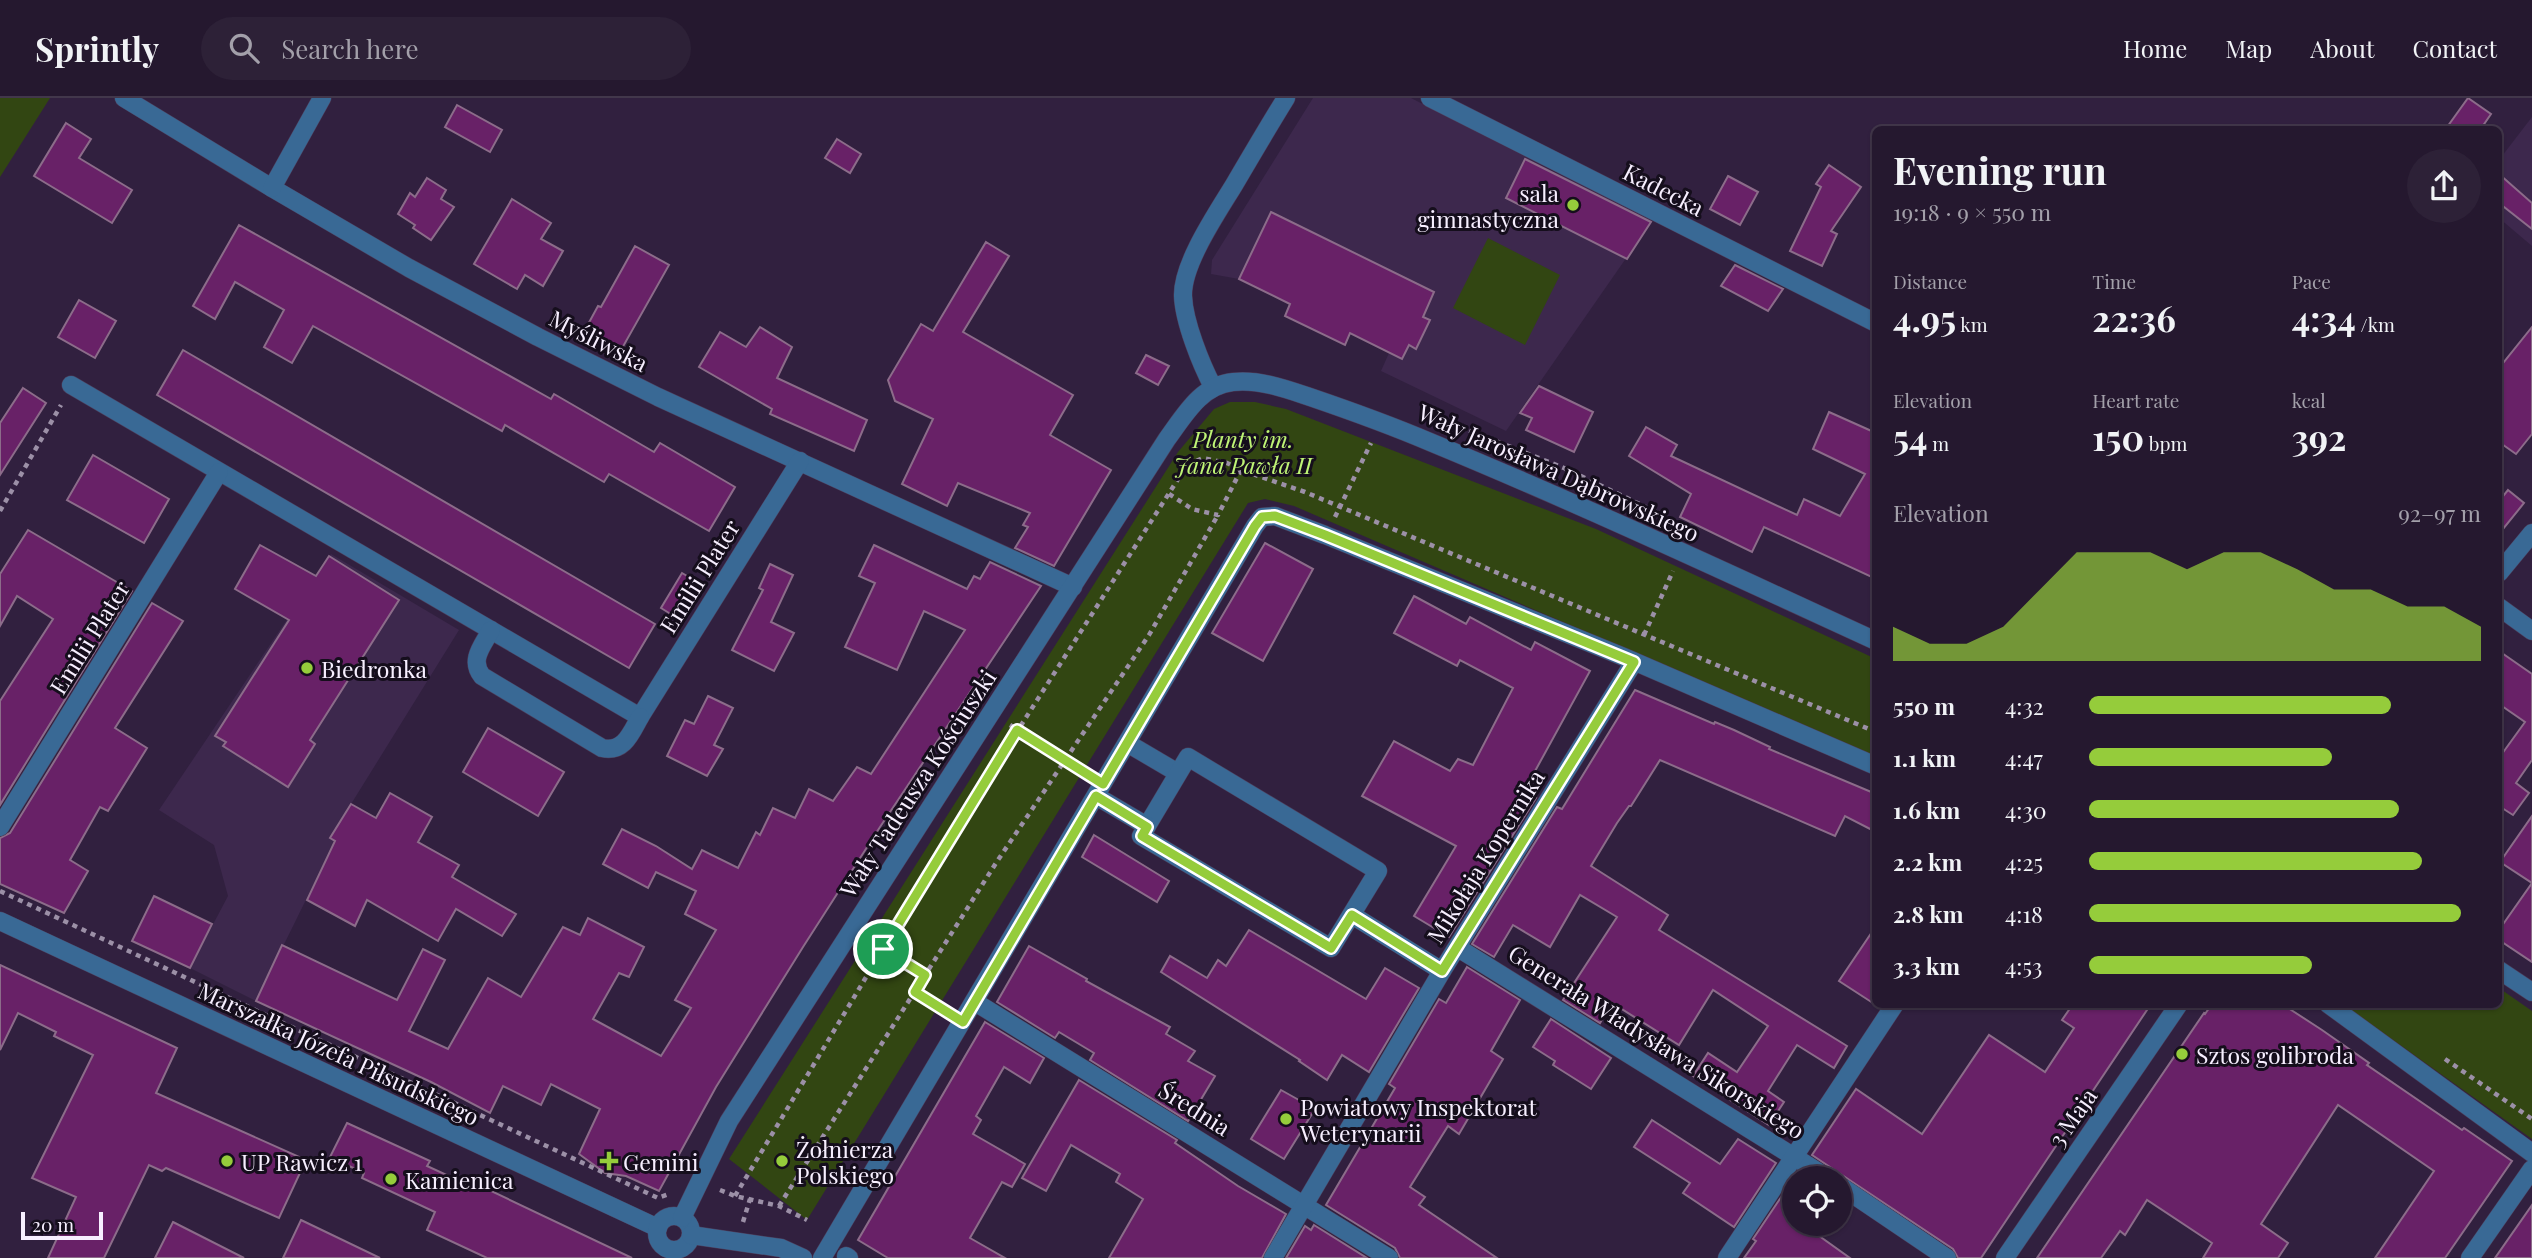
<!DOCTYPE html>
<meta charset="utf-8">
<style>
:root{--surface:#25182f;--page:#2d2137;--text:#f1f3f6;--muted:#a3a0aa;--line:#42374b;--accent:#95cc3b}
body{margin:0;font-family:"Playfair Display",serif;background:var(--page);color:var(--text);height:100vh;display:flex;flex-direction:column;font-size:26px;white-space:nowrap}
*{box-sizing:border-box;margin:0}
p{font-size:23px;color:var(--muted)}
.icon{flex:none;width:38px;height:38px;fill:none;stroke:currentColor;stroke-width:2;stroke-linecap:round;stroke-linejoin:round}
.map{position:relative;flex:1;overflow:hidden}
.side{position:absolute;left:1872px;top:28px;width:630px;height:882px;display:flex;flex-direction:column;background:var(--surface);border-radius:10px;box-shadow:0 2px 5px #0004,0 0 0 2px var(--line)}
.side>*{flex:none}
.buttons{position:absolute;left:1782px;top:1068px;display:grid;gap:14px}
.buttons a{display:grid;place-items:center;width:70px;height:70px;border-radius:50%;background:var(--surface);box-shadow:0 2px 5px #0004,0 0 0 2px var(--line);font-size:35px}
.scale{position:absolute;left:21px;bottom:18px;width:82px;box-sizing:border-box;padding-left:7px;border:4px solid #f7efff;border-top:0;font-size:19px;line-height:24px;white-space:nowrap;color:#f7efff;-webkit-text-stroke:5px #150e1c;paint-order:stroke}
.pin{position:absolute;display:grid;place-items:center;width:60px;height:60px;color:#fff;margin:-30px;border:4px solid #fff;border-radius:50%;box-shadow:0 2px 7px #0007}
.round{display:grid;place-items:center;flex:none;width:74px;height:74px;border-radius:37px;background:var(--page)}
.summary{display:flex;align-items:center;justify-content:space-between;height:119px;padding:0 21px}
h1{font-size:38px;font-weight:700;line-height:52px}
.figures{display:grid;grid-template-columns:repeat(3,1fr);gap:10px;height:119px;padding:7px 21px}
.figures div{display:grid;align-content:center}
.figures b{font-size:35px;font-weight:700}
.figures small{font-size:19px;font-weight:400}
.figures p{font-size:19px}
.chart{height:196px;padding:14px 21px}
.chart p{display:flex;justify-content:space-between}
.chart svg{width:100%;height:126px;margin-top:7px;fill:var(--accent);opacity:.7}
ul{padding:0 21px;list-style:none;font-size:23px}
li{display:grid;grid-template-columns:112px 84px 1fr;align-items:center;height:52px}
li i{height:18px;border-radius:9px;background:var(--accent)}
header{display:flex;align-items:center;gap:42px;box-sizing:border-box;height:98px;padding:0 35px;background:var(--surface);border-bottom:2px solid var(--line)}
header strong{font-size:33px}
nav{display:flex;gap:38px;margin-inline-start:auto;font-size:24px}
.search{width:490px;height:63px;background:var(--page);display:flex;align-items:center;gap:18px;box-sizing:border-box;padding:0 24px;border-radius:38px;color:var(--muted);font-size:26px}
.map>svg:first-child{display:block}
.built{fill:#3d284d}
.green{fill:#324612}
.building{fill:#682167;stroke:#8c6c8a;stroke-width:2}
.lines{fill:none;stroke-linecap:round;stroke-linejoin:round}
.minor-casing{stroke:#4d3d5a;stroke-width:19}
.path{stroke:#9c90a7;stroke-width:4.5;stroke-dasharray:5 5;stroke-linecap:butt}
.minor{stroke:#396995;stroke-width:18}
.route-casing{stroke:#fff;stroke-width:14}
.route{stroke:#95cc3b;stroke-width:9}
.poi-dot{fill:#95cc3b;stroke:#150e1c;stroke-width:2.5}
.labels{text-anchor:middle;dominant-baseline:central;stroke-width:6;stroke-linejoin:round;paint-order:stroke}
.street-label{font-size:23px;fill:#f7efff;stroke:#150e1c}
.poi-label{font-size:23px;fill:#f7efff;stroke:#150e1c;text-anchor:start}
.park-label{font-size:23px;font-style:italic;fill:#bff476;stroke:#150e1c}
</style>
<header>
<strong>Sprintly</strong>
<div class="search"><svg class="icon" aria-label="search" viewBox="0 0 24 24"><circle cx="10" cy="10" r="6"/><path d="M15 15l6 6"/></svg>Search here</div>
<nav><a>Home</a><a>Map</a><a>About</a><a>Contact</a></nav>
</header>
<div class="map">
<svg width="2532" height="1160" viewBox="0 0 2532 1160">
<rect width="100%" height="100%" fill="#31203f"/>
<g class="built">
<path d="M1313,0H1411L1553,73L1654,120L1506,333L1381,273L1389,255L1351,236L1345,247L1285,218L1290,206L1239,181L1211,176L1212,162Z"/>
<path d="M2532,19V148L2499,120V62Z"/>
<path d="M331,456L459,532L330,740L335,743L256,903L190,870L228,798L214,747L159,712Z"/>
</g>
<g class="green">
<path d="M0,0H50L0,79Z"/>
<path d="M1488,140L1560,177L1525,247L1453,210Z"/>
<path d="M1230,304H1255L1286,311L1596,431L1876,561V659L1294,408L1265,401L1248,405L807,1122L729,1061L1178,354L1214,311Z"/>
<path d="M2499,890L2532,913V1041L2344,907L2499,906Z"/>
</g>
<g class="building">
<path d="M2468,0L2491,16L2480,32H2445Z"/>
<path d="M457,7L502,32L490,54L445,29Z"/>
<path d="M66,25L91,41L79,60L132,92L112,125L34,78Z"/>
<path d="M837,41L861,56L850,75L825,60Z"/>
<path d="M1525,61L1651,124L1627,161L1506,100Z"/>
<path d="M1829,67L1861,89L1831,133L1837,136L1822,168L1790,153L1821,89L1816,86Z"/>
<path d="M2499,76L2532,105V131L2499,105Z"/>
<path d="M1728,78L1758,94L1740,127L1710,111Z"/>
<path d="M427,80L446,92L441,101L454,109L431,142L413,130L415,127L398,116L410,95L415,99Z"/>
<path d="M512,101L551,125L541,141L563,153L543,188L525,177L517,191L474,166Z"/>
<path d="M1271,114L1434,194L1423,219L1430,222L1416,251L1409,247L1402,261L1350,235L1345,247L1285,218L1290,206L1239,181Z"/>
<path d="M239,127L551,301L554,296L654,354L660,345L735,389L709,433L609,376L604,384L505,327L502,333L313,228L292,265L264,249L284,212L235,184L215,221L193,208Z"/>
<path d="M986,144L1009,158L963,234L1073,297L1050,337L1111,372L1054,468L1015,450L1028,429L1023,427L1030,415L958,385L947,408L902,386L933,321L895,303L888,282L921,226L933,233Z"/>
<path d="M635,148L669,167L616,261L580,241L598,208L601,209Z"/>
<path d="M1735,167L1783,191L1768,213L1721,188Z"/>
<path d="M79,202L116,223L95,260L58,239Z"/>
<path d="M760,229L792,249L777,280L867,322L854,353L770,316L772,311L699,269L720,234L746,249Z"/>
<path d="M2532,229V336L2516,356L2499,344V270Z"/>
<path d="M183,252L655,526L629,570L157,297Z"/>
<path d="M1146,257L1169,268L1158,287L1136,275Z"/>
<path d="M1539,288L1593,314L1574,354L1526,332L1532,320L1520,315Z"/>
<path d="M23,290L46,305L0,377V325Z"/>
<path d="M1829,314L1876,335V481L1764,429L1752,454L1680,419L1691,396L1629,358L1646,329L1677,347L1671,358L1797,417L1804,401L1840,418L1865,376L1813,351Z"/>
<path d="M93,357L169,401L144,445L67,402Z"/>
<path d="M2508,392L2524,405L2499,436V403Z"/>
<path d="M28,432L132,493L0,707V603L53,521L17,498L0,528V476Z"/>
<path d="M1265,445L1313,471L1263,563L1212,535Z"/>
<path d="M260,447L316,478L329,458L399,502L310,642L315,646L288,689L223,648L226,644L215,638L289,522L235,491Z"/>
<path d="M874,447L967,491L974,478L980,481L990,464L1041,488L880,729L803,849L716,989L659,1093L626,1078L605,1075L579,1056L600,1011L551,986L541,1007L503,988L490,1015L431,984L256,903L282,847L397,902L423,851L445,862L409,933L448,951L488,880L521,899L563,829L580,837L588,820L644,849L629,879L619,875L593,921L661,958L691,910L675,902L716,832L685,816L696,793L656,774L648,790L603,766L622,731L656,748L692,771L702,752L738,770L756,734L760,737L773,710L795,720L809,691L833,703L857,669L871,676L965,532L924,513L897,572L845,549L875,485L859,478Z"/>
<path d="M770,466L793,477L771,524L794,535L774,573L732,552L763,492L759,490Z"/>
<path d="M682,475L704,488L682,523L661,510Z"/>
<path d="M1414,498L1466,526L1470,519L1531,552L1535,544L1590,573L1523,695L1536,700L1449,839L1414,818L1456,748L1362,698L1394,643L1450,673L1458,661L1473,667L1513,590L1460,562L1457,568L1394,535Z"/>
<path d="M152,505L183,523L115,630L147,650L108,713L100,709L70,762L88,773L64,815L0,786V740L10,735Z"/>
<path d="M2499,553L2532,576V662L2516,685L2529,695L2513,717L2499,708V660L2525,624L2499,606Z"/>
<path d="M1635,592L1714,626L1715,624L1734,632L1770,649L1769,651L1876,696V734L1845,718L1835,738L1660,662L1631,708H1629L1617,725L1591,768L1668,817L1659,832L1847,948L1834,970L1797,947L1768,993L1784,1004L1769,1027L1693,978L1708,955L1737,974L1768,928L1713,892L1679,947L1612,905L1600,925L1563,902L1617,819L1580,797L1550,849L1513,827L1494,859L1472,846L1557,709L1562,711Z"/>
<path d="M708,598L733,610L714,647L723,651L707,678L667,658L685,622L694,626Z"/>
<path d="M488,630L564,674L538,718L463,674Z"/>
<path d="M390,695L432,719L418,744L459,767L452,779L516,816L502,838L456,811L438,843L367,802L355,828L307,802L335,743L330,740L351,706L376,720Z"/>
<path d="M2532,718V785L2500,764Z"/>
<path d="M1094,737L1169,783L1157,804L1082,759Z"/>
<path d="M2532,785V864L2499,842V832Z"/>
<path d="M154,798L212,826L190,870L132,843Z"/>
<path d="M1876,828V907L1839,883Z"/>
<path d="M1249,832L1366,901L1385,870L1419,890L1369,974L1342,957L1327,982L1299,963L1300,962L1161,874L1170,858L1207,880L1218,862L1226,868Z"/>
<path d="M1029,848L1087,881L1086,883L1170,929L1166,936L1195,953L1188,963L1215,978L1188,1023L1090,962L1094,955L1059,934L1055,940L997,904Z"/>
<path d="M0,867L177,950L156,995L306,1062L279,1120L166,1070L162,1073L149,1067L104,1160H48L76,1099L32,1080L93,957L54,938L56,934L18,915L0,952Z"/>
<path d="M1467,869L1520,902L1491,953L1503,961L1459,1036L1448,1028L1410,1089L1425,1099L1419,1107L1497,1160H1400L1395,1150L1326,1107L1395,990L1389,986L1439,901L1446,905Z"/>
<path d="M2073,906H2151L1981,1160H1958L1953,1151L1812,1057L1856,991L1922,1036L1989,937L2045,974L2074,930L2062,922Z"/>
<path d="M2212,906H2282L2322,932L2369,965L2367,967L2462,1032L2464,1030L2512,1063L2445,1160H2375L2434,1073L2338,1007L2261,1126L2288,1145L2278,1160H2203L2212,1145L2147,1102L2125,1137L2120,1133L2101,1160H2037L2204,915L2205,916Z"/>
<path d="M1551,921L1611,960L1591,991L1553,967L1555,963L1533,949Z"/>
<path d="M985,924L1044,960L1030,985L1004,969L976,1018L981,1022L973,1036L1025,1066L1012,1089L1002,1084L970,1140L1005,1160H888L858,1142Z"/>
<path d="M1079,982L1177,1042L1175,1045L1238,1088L1286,1116L1262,1160H1109L1143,1101L1116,1084L1120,1076L1071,1047L1046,1093L1022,1080Z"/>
<path d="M1281,992L1315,1011L1284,1061L1251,1041Z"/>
<path d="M1652,1022L1720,1066L1738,1041L1776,1065L1734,1129L1683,1095L1690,1085L1634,1049Z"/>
<path d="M347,1025L430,1063L427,1068L466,1086L468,1082L632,1160H487L427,1132L435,1114L362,1080L364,1075L330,1059Z"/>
<path d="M1794,1080V1125H1801L1850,1160H1744L1756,1143L1753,1141Z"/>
<path d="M2532,1107V1160H2495Z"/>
<path d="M301,1122L380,1160H283Z"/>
<path d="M173,1124L244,1160H155Z"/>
<path d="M1314,1127L1367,1160H1286L1305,1128L1311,1132Z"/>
</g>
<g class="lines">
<g class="minor-casing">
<g id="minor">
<path d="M124,0L272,90L409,170L538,239L658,299L1073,489"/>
<path d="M1430,0L1876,225"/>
<path d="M272,90L322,0"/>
<path d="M71,287L640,619L800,363"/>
<path d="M1213,289C1201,266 1184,224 1183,198C1182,166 1217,115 1234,87C1251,58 1268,29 1286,0"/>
<path d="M2499,475L2532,435"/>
<path d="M2499,509L2532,533"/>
<path d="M491,532C483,547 469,562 482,578L602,650C624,655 631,635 640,619"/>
<path d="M1127,645L1178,675"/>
<path d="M1188,659L1378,773L1331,850L1141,738Z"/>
<path d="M1096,698L1147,728"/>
<path d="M0,729L219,374"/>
<path d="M1352,817L1442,873"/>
<path d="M0,823L658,1130"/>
<path d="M1458,850L1828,1080"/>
<path d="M2499,872L2532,894"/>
<path d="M975,904L1389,1160"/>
<path d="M2328,906L2532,1055"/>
<path d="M1839,1087L1947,1160"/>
<circle cx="674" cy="1135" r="17"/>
<path d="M682,1120L729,1023L1167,341C1184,318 1201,287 1233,284C1259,281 1286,291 1310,299C1351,313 1390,327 1430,344C1580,406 1728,475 1876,543"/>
<path d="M691,1137L781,1150L803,1160"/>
<path d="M846,1158L849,1160"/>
<path d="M822,1160L1255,428L1262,419L1275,418L1325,437L1624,559L1876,668"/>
<path d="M1273,1160L1442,873L1634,564"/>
<path d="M1727,1160L1895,906"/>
<path d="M2005,1160L2179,906"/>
<path d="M2470,1160L2532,1071"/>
</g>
</g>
<g class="path">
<path d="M1460,329L1564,370L1673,422"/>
<path d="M1169,396L1192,411L1218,417L1241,372"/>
<path d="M0,413L61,307"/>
<path d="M1335,419L1371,345"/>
<path d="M1644,537L1673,473"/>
<path d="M1010,627L1086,675"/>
<path d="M0,793L658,1100L669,1096"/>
<path d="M870,842L925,877"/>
<path d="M915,894L944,912"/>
<path d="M2445,961L2532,1021"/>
<path d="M720,1092L735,1098L779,1108L807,1122"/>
<path d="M735,1098L953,734L1187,367L1203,360L1227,365L1241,372L1305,394L1876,634"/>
<path d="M779,1108L996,765L1149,537L1218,417"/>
<path d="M743,1124L750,1101"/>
</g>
<use href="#minor" class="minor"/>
</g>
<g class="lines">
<g class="route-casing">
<path id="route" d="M1275,418L1325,437L1634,564L1442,873L1352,817L1331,850L1142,738L1147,729L1096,698L963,924L915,894L925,877L883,851L1017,632L1103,686L1255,428L1262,419Z"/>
</g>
<use href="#route" class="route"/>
</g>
<g class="poi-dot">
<circle cx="1573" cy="107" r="7"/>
<circle cx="307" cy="570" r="7"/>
<circle cx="2182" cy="956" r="7"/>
<circle cx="1286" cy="1021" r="7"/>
<circle cx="227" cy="1063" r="7"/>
<path d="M605.5 1052.5h7v7h7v7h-7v7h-7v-7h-7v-7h7z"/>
<circle cx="782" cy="1063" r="7"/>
<circle cx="391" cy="1081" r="7"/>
</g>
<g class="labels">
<g class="street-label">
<text transform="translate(1664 91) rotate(27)">Kadecka</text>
<text transform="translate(599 242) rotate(27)">Myśliwska</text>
<text transform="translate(1559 374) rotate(24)">Wały Jarosława Dąbrowskiego</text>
<text transform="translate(699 478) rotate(-58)">Emilii Plater</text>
<text transform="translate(89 539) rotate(-58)">Emilii Plater</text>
<text transform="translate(917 685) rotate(-57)">Wały Tadeusza Kościuszki</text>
<text transform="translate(1485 758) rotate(-58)">Mikołaja Kopernika</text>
<text transform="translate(1657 943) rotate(32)">Generała Władysława Sikorskiego</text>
<text transform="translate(339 955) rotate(25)">Marszałka Józefa Piłsudskiego</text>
<text transform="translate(1195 1010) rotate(32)">Średnia</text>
<text transform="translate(2072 1019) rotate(-55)">3 Maja</text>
</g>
<g class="poi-label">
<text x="1559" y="94" text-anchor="end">sala<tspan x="1559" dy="26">gimnastyczna</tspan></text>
<text x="321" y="570">Biedronka</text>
<text x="2196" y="956">Sztos golibroda</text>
<text x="1300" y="1008">Powiatowy Inspektorat<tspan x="1300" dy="26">Weterynarii</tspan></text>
<text x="796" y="1050">Żołnierza<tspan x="796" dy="26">Polskiego</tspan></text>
<text x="241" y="1063">UP Rawicz 1</text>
<text x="623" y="1063">Gemini</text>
<text x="405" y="1081">Kamienica</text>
</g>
<g class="park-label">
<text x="1243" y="340">Planty im.<tspan x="1243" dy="26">Jana Pawła II</tspan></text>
</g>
</g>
</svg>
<div class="buttons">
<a><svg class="icon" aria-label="locate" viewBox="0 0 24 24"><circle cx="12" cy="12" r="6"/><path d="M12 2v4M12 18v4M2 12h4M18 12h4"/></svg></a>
</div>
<div class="scale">20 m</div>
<div class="pin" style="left:883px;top:851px;background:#1e9e55"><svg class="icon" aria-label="arrive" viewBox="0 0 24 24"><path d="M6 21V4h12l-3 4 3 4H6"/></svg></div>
<section class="side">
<div class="summary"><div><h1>Evening run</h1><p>19:18 · 9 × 550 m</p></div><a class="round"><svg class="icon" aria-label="share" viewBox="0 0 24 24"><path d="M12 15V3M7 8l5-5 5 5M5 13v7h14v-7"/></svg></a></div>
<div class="figures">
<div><p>Distance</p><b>4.95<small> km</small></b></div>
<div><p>Time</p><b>22:36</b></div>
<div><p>Pace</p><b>4:34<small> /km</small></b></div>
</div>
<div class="figures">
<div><p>Elevation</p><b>54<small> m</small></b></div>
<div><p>Heart rate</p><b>150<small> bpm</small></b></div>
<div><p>kcal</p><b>392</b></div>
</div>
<div class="chart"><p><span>Elevation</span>92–97 m</p>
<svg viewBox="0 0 160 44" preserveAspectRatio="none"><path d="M0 44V32L10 38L20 38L30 32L40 19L50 6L60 6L70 6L80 12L90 6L100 6L110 12L120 19L130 19L140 25L150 25L160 32V44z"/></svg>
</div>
<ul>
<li><b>550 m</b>4:32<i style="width:77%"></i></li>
<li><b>1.1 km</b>4:47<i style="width:62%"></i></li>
<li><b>1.6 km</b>4:30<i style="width:79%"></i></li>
<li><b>2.2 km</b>4:25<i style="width:85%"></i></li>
<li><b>2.8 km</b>4:18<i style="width:95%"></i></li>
<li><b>3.3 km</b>4:53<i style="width:57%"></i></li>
</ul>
</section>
</div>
